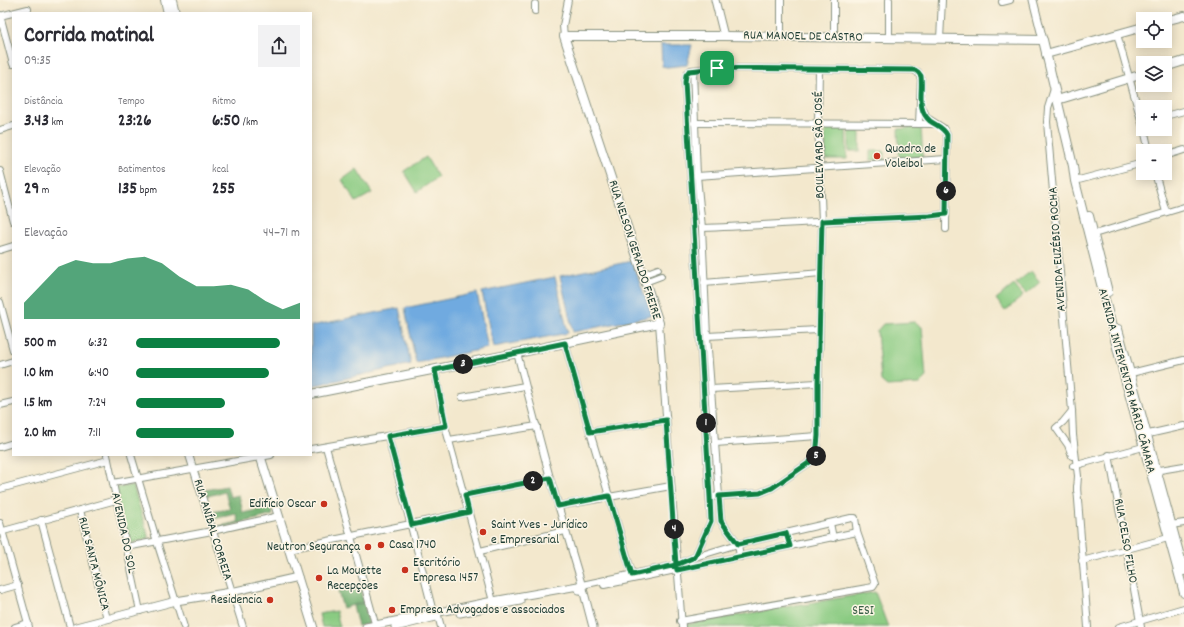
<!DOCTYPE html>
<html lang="pt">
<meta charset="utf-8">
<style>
:root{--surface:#fff;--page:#f2f2f3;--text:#2b2b33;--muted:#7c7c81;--accent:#0b8043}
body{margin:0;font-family:Dekko,sans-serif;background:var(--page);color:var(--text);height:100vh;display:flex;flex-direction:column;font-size:15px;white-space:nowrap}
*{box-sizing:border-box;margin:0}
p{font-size:13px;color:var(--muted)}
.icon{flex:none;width:22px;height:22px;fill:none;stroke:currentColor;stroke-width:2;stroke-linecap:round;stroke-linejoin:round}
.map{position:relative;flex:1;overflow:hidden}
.sheet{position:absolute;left:12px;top:12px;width:300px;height:444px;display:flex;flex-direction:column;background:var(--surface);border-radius:0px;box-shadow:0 2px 10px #0003}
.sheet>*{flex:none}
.tools{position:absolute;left:1136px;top:12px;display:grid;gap:8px}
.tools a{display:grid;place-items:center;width:36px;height:36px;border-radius:0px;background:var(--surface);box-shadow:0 2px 10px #0003;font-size:20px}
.pin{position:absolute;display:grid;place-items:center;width:34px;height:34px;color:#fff;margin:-17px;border-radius:8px;box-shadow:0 2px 6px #0006}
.km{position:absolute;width:20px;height:20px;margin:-10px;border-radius:50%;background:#222;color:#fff;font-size:11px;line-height:20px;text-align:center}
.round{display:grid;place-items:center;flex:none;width:42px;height:42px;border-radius:0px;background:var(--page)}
.overview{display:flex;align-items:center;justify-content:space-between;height:68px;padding:0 12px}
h1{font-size:22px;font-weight:800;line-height:30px}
.metrics{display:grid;grid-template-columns:repeat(3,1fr);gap:6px;height:68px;padding:4px 12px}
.metrics div{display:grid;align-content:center}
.metrics b{font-size:17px;font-weight:800}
.metrics small{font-size:11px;font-weight:400}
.metrics p{font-size:11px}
.chart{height:112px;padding:8px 12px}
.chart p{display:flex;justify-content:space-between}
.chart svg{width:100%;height:72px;margin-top:4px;fill:var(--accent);opacity:.7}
ul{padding:0 12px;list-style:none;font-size:13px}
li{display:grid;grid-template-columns:64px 48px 1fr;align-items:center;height:30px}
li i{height:10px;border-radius:5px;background:var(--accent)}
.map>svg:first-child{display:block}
.green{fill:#8acb82;stroke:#54845b}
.forest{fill:#6faf70;stroke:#477652}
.water{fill:#70aae0;stroke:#48748a}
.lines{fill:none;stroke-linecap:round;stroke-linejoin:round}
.minor-casing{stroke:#899280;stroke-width:8}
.tertiary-casing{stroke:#899280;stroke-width:9}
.secondary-casing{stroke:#899280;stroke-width:10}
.minor{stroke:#fff;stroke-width:6}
.tertiary{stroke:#fff;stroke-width:7}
.secondary{stroke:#fff;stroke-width:8}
.route-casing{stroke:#fff;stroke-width:8}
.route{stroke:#0b8043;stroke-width:5}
.poi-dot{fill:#c8321e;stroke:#fcf5e5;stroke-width:1.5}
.labels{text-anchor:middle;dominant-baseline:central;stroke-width:3;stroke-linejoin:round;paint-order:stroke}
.street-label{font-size:13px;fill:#1f3d34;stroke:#fcf5e5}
.poi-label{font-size:13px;fill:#1f3d34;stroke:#fcf5e5;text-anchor:start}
.park-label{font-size:13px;fill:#3a6048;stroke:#fcf5e5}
</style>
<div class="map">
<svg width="1184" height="627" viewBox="0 0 1184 627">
<rect width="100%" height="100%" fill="#fcf5e5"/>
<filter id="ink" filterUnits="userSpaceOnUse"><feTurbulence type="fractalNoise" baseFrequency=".025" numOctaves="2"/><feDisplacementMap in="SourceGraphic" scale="8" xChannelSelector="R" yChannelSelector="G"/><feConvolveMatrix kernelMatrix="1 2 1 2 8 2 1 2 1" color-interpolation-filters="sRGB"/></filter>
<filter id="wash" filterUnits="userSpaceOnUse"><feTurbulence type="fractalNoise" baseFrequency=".012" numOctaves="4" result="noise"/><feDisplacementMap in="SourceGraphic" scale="16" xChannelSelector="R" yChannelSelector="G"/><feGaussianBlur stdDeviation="0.9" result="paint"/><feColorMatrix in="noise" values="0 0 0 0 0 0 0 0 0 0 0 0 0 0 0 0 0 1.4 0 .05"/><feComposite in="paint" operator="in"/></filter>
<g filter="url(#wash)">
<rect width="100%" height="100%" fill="#f3e8cd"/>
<g class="green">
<path d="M921,127L923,157L899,158L898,129Z"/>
<path d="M846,128L847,159H826L825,129Z"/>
<rect x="849" y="131" width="11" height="20"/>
<path d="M870,151H884L885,160H870Z"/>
<path d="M426,157L438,177L417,192L404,171Z"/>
<path d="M357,169L372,193L356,202L342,180Z"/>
<path d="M1031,271L1040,282L1026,294L1016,283Z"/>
<path d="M1014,285L1023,296L1005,311L996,299Z"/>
<path d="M915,322L922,327L926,378L920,384L887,386L881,381L877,331L883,324Z"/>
<path d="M133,485L149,539L127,544L115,488Z"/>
<path d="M875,592L888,627H684L683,625L802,604L809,606L810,603Z"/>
<path d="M336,611L340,627H322L319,614Z"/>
</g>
<g class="forest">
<path d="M227,486L230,497L239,495L243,513L271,507L273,515L216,529V527L238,522L236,514L212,519L211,512L230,509L225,492L207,496L205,490Z"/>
<path d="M360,586L363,602L343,608L338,592Z"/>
<path d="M364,603L369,624L358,626L353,606Z"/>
</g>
<g class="water">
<path d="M661,45H692L687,65L667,67L662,66Z"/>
<path d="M632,261L652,316L573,332L560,276Z"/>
<path d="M555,277L568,333L493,347L482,292Z"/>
<path d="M477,293L488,348L416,363L405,308Z"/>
<path d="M399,308L411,364L311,386V326Z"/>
</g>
</g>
<g filter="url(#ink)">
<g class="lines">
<g class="minor-casing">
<g id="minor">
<path d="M781,0V37"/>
<path d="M1002,2L1010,0"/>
<path d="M535,4V11"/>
<path d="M0,15L13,64"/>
<path d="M0,16L28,9"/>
<path d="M1117,34L1143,127"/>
<path d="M564,36L563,26L568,0"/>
<path d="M834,37V0"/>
<path d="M889,38V0"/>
<path d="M940,39L942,0"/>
<path d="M693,70L697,176L702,228L707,336L719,496L721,521L738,544L740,557"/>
<path d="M1054,89L1048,108L1047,122L1072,411L1073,435L1078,476L1077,490"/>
<path d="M921,105L927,118L943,128L947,135L946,229"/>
<path d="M1165,116L1184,111"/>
<path d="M694,123L935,124"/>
<path d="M1144,129L1149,151"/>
<path d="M0,130L13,126"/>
<path d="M1165,156L1184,150"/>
<path d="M0,171L13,221"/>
<path d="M1155,173L1166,212"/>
<path d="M697,176L946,159"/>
<path d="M1075,181L1143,163"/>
<path d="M702,228C778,225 854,219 930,216L946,214"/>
<path d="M1094,234L1184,207"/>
<path d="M0,250L13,246"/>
<path d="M642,275L658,269"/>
<path d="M645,282L661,276"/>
<path d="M704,283L821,273"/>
<path d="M0,302L13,350"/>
<path d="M659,323L682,627"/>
<path d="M707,336L818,330"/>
<path d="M565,343L590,432L633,577"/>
<path d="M517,353L550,478L582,585"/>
<path d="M0,365L13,361"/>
<path d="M435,370L445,426L494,605"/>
<path d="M1127,374L1184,360"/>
<path d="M711,389L817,383"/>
<path d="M462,397L525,386"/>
<path d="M0,405L13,402"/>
<path d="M590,432L666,420"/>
<path d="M1144,435L1184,426"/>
<path d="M388,436L434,616"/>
<path d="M449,440L537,426"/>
<path d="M715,443L818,436"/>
<path d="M0,447L13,443"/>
<path d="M326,447L376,627"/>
<path d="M311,449L445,426"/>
<path d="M107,455L140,611"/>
<path d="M131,455L157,542L184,627"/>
<path d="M189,455L243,627"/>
<path d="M1109,455L1141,627"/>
<path d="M1072,456L1068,445L1056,428L1063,422L1072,411"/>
<path d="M1073,466L1147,446"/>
<path d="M1154,471L1184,466"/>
<path d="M113,483L271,455"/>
<path d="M1077,487L1088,627"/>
<path d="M0,489L108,460"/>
<path d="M465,495L550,478"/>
<path d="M710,497L760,493L772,488L810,462L814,458L817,452L822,221L818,123L819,69"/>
<path d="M558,506L671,486"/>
<path d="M80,510L107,619"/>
<path d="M41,520L70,627"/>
<path d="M0,523L29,627"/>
<path d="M830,523L833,538"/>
<path d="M1171,525L1184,523"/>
<path d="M0,532L116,500"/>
<path d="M126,547L212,531L279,516"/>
<path d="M289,549L469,512"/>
<path d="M480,551L565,531"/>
<path d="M695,557L711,521L685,82L687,73L691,70L717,68L913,70L918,72L921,79L919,124"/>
<path d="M1082,561L1172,537"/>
<path d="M582,585L676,565L695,557L738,544L851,518H855L857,532L875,584L873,587L680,621"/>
<path d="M604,585L857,532"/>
<path d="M0,590L18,585"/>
<path d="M437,612L441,627"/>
<path d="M15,627L28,623"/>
<path d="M1119,627L1184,608"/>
</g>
</g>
<g class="tertiary-casing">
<g id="tertiary">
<path d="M715,0L724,36"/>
<path d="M1033,0L1043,40"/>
<path d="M583,589L593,627"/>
<path d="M460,613L520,601"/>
<path d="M76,627L176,601L231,592L298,577"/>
<path d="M366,627L493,601L578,586L580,585L583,586V589L579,590L578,586"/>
<path d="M395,627L436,617"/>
</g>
</g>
<g class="secondary-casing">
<g id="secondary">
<path d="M165,0L168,13"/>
<path d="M172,0L175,13"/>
<path d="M1165,21L1184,16"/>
<path d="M1046,54L1143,27"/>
<path d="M1165,67L1184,61"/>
<path d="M1057,100L1143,74"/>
<path d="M1089,216L1108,292"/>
<path d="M1118,329L1184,571"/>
<path d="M311,394L517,353L659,323L564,36H724L1043,40L1073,166L1075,181L1124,375L1184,593"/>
<path d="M260,455L313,627"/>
</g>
</g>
<use href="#minor" class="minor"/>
<use href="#tertiary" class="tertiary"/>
<use href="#secondary" class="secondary"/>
</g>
</g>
<g class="lines" filter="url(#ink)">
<g class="route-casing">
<path id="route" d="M717,68L689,71L686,75L685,82L710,497L711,521L695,557L676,565L632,575L609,496L558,506L550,478L465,495L469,512L412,525L388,436L446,426L435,370L565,343L590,432L666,420L676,565L677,570L790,546L786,533L738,544L721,521L719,496L760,493L772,488L810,462L816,456L818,436V383L822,221L930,216L946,214L947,135C943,127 937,126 930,121C916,109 923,92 921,76L918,72L915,70L717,68"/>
</g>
<use href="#route" class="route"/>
</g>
<g class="poi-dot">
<circle cx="877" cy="156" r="4"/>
<circle cx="324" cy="504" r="4"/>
<circle cx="483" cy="532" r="4"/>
<circle cx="381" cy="545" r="4"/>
<circle cx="368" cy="547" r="4"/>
<circle cx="405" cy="570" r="4"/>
<circle cx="319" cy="578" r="4"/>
<circle cx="270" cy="600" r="4"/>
<circle cx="392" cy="610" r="4"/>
</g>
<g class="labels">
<g class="street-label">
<text transform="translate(803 37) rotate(1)">RUA MANOEL DE CASTRO</text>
<text transform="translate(820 145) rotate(-91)">BOULEVARD SÃO JOSÉ</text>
<text transform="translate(1058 249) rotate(-94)">AVENIDA EUZÉBIO ROCHA</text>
<text transform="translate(634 250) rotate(72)">RUA NELSON GERALDO FREIRE</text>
<text transform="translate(1126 381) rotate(75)">AVENIDA INTERVENTOR MÁRIO CÂMARA</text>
<text transform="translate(212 530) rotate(73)">RUA ANÍBAL CORREIA</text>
<text transform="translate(123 533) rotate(78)">AVENIDA DO SOL</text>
<text transform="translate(1125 541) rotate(80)">RUA CELSO FILHO</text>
<text transform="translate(93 564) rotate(76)">RUA SANTA MÔNICA</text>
</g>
<g class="poi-label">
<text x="885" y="149">Quadra de<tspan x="885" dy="15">Voleibol</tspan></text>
<text x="316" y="504" text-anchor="end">Edifício Oscar</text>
<text x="491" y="525">Saint Yves - Jurídico<tspan x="491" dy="15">e Empresarial</tspan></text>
<text x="389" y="545">Casa 1740</text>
<text x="360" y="547" text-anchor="end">Neutron Segurança</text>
<text x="413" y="563">Escritório<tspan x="413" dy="15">Empresa 1457</tspan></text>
<text x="327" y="571">La Mouette<tspan x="327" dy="15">Recepções</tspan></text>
<text x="262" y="600" text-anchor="end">Residencia</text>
<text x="400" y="610">Empresa Advogados e associados</text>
</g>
<g class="park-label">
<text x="863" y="611">SESI</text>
</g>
</g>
</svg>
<div class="tools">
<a><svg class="icon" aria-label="locate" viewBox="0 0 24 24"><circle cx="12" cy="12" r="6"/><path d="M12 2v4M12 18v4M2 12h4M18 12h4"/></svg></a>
<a><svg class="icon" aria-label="layers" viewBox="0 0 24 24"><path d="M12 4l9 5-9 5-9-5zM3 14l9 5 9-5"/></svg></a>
<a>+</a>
<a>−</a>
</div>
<div class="pin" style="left:717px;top:68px;background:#1e9e55"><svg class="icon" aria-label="arrive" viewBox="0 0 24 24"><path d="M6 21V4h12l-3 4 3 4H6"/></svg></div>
<b class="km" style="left:706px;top:423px">1</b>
<b class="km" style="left:533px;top:481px">2</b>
<b class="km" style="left:463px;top:364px">3</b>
<b class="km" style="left:674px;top:529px">4</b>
<b class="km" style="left:816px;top:456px">5</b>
<b class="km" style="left:946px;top:191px">6</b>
<section class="sheet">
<div class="overview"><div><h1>Corrida matinal</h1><p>09:35</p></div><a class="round"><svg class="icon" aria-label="share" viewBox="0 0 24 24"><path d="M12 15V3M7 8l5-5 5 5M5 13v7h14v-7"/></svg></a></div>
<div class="metrics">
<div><p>Distância</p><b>3.43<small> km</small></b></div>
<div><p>Tempo</p><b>23:26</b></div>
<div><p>Ritmo</p><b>6:50<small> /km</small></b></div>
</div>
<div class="metrics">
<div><p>Elevação</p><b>29<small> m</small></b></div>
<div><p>Batimentos</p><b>135<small> bpm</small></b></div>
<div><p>kcal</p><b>255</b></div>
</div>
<div class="chart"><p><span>Elevação</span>44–71 m</p>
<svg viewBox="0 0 160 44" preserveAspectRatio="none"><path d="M0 44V34L10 23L20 12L30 8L40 10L50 10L60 7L70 6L80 10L90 18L100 24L110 24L120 23L130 26L140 33L150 38L160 34V44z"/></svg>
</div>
<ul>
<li><b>500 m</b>6:32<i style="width:88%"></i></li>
<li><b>1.0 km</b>6:40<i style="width:81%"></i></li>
<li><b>1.5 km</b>7:24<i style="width:54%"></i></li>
<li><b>2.0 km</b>7:11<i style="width:60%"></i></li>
</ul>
</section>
</div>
